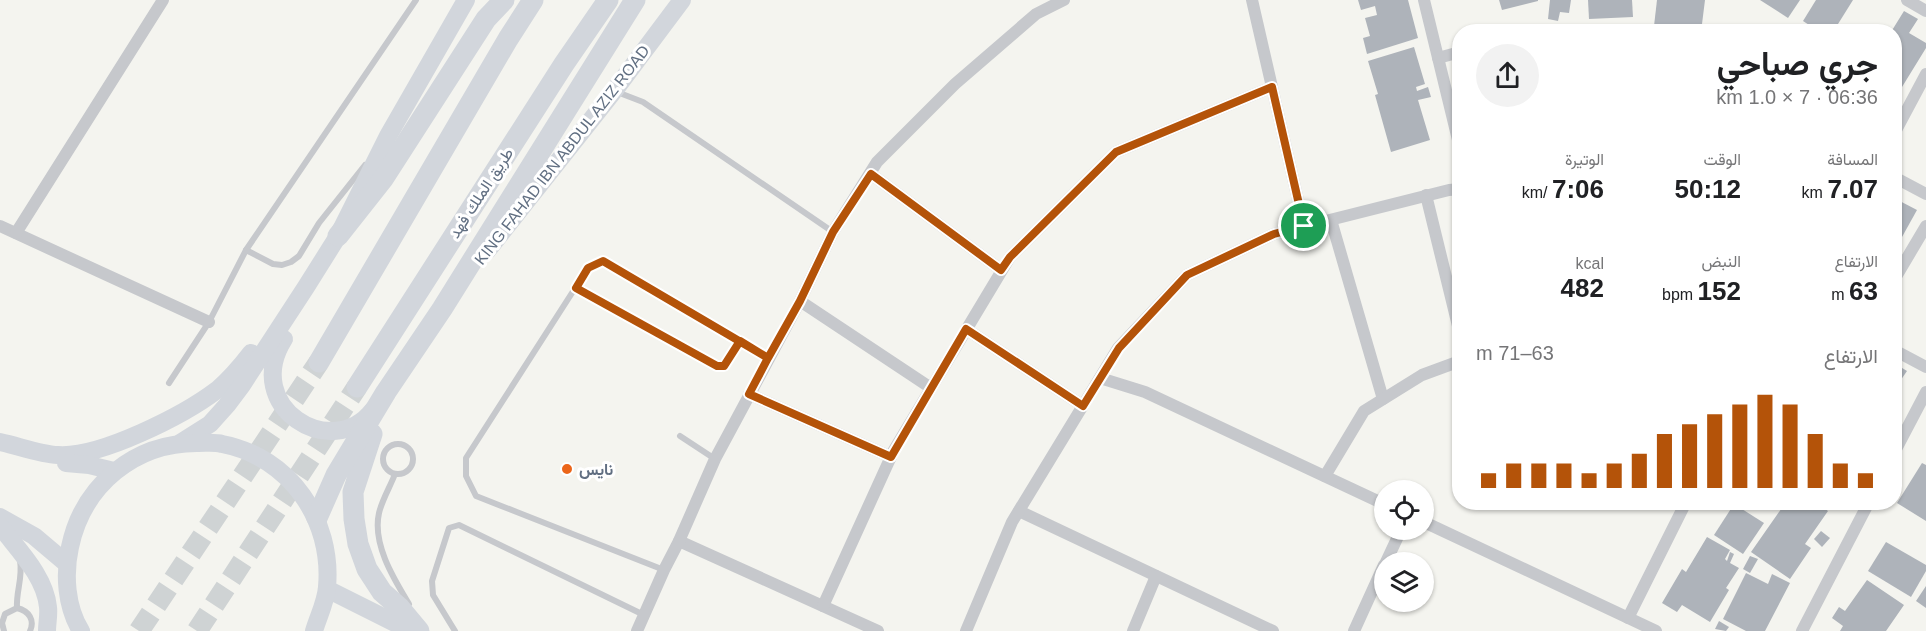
<!DOCTYPE html>
<html lang="ar">
<meta charset="utf-8">
<style>
:root{--surface:#fff;--page:#f2f2f2;--text:#202124;--muted:#757577;--accent:#b45309}
body{margin:0;font-family:Arial,Vazirmatn,sans-serif;background:var(--page);color:var(--text);direction:rtl;height:100vh;display:flex;flex-direction:column;font-size:22px;white-space:nowrap}
*{box-sizing:border-box;margin:0}
p{font-size:20px;color:var(--muted)}
.icon{flex:none;width:33px;height:33px;fill:none;stroke:currentColor;stroke-width:2;stroke-linecap:round;stroke-linejoin:round}
.map{position:relative;flex:1;overflow:hidden;direction:ltr}
.sheet{position:absolute;left:1452px;top:24px;width:450px;height:486px;display:flex;flex-direction:column;background:var(--surface);border-radius:24px;box-shadow:0 2px 4px #0004;direction:rtl}
.sheet>*{flex:none}
.tools{position:absolute;left:1374px;top:480px;display:grid;gap:12px}
.tools a{display:grid;place-items:center;width:60px;height:60px;border-radius:50%;background:var(--surface);box-shadow:0 2px 4px #0004;font-size:30px}
.pin{position:absolute;display:grid;place-items:center;width:51px;height:51px;color:#fff;margin:-26px;border:3px solid #fff;border-radius:50%;box-shadow:0 2px 6px #0007}
.round{display:grid;place-items:center;flex:none;width:63px;height:63px;border-radius:32px;background:var(--page)}
.overview{display:flex;align-items:center;justify-content:space-between;height:102px;padding:0 24px}
h1{font-size:33px;font-weight:700;line-height:45px}
.figures{display:grid;grid-template-columns:repeat(3,1fr);gap:9px;height:102px;padding:6px 24px}
.figures div{display:grid;align-content:center}
.figures b{font-size:26px;font-weight:700}
.figures small{font-size:16px;font-weight:400}
.figures p{font-size:16px}
.chart{height:168px;padding:12px 24px}
.chart p{display:flex;justify-content:space-between}
.chart svg{width:100%;height:108px;margin-top:6px;stroke:var(--accent);stroke-width:6}
.map>svg:first-child{display:block}
.building{fill:#aeb3ba}
.lines{fill:none;stroke-linecap:round;stroke-linejoin:round}
.motorway-tunnel{stroke:#cfd3d4;stroke-width:21;stroke-dasharray:21 10;stroke-linecap:butt}
.service{stroke:#c6c8cc;stroke-width:6}
.minor{stroke:#c6c8cc;stroke-width:12}
.primary{stroke:#d2d6dc;stroke-width:18}
.motorway{stroke:#d2d6dc;stroke-width:21}
.route-casing{stroke:#fff;stroke-width:12}
.route{stroke:#b45309;stroke-width:8}
.poi-dot{fill:#eb6519;stroke:#fff;stroke-width:2}
.labels{text-anchor:middle;dominant-baseline:central;stroke-width:6;stroke-linejoin:round;paint-order:stroke}
.street-label{font-size:16px;fill:#616f82;stroke:#fff}
.poi-label{font-size:16px;font-weight:bold;fill:#616f82;stroke:#fff;text-anchor:start}
</style>
<div class="map">
<svg width="1926" height="631" viewBox="0 0 1926 631">
<rect width="100%" height="100%" fill="#f4f4ef"/>
<g class="building">
<path d="M1358,0H1408L1418,38L1367,54L1363,38L1370,36L1365,18L1377,15L1375,6L1361,10Z"/>
<path d="M1499,0H1538V1L1502,10Z"/>
<path d="M1550,0H1571L1569,13L1560,12L1558,21L1548,19Z"/>
<path d="M1588,0H1632L1633,17L1589,19Z"/>
<path d="M1657,0H1705L1701,32L1654,26Z"/>
<path d="M1760,0H1800L1788,18Z"/>
<path d="M1816,0H1853L1833,32H1820L1803,21Z"/>
<path d="M1904,11L1918,19L1909,33L1926,43V48L1894,100V32H1891Z"/>
<path d="M1414,47L1425,84L1416,87L1417,91L1428,87L1431,97L1418,100L1430,140L1391,152L1375,95L1378,94L1368,61Z"/>
<path d="M1894,198L1917,210L1897,246L1894,244Z"/>
<path d="M1894,363L1907,371L1894,390Z"/>
<path d="M1922,463L1926,465V521L1897,503Z"/>
<path d="M1786,502H1816L1828,511L1805,544L1811,548L1790,579L1751,552Z"/>
<path d="M1734,504L1764,523L1743,554L1714,535Z"/>
<path d="M1821,531L1830,538L1822,547L1814,539Z"/>
<path d="M1707,537L1730,550L1725,559L1727,561L1730,552L1734,554L1730,563L1739,568L1726,588L1729,590L1710,622L1682,605L1677,612L1662,603L1682,569L1686,572Z"/>
<path d="M1886,542L1926,565V571L1911,597L1868,571Z"/>
<path d="M1750,556L1758,559L1750,573L1743,569Z"/>
<path d="M1746,573L1768,584L1772,574L1790,583L1765,631H1746L1723,619Z"/>
<path d="M1867,580L1904,605L1886,631H1840L1843,626L1832,618L1839,607L1845,611Z"/>
<path d="M1926,586V608L1916,601Z"/>
<path d="M1719,621L1729,627L1726,631L1715,629Z"/>
</g>
<g class="lines">
<g class="motorway-tunnel">
<path d="M139,631L319,362"/>
<path d="M197,631L357,387"/>
</g>
<g class="service">
<path d="M617,92L643,102L833,232"/>
<path d="M246,250L273,264L282,265L291,262L299,256L319,223L365,165"/>
<path d="M576,288L717,366H724L740,341"/>
<path d="M169,383L209,322L246,250L416,0"/>
<path d="M680,436L715,459"/>
<circle cx="398" cy="459" r="15"/>
<path d="M395,474C390,487 382,500 379,513C372,544 394,579 409,604"/>
<path d="M664,570L476,496L466,476V458L588,268L603,261L768,358"/>
<path d="M17,608C16,590 23,579 20,560"/>
<path d="M4,631L2,623L5,614L17,608C29,611 35,620 30,631"/>
<path d="M455,631L433,595L432,581L449,528L459,525L644,615"/>
</g>
<g class="minor">
<path d="M1252,0L1304,226"/>
<path d="M1424,0L1460,148"/>
<path d="M1907,0L1926,11"/>
<path d="M1438,58L1460,52"/>
<path d="M1894,134L1926,74"/>
<path d="M871,174L1001,270"/>
<path d="M1894,177L1926,194"/>
<path d="M1426,195L1460,334"/>
<path d="M1331,220L1383,399"/>
<path d="M0,226L209,322"/>
<path d="M16,233L163,0"/>
<path d="M1894,280L1926,226"/>
<path d="M800,301L931,388"/>
<path d="M966,329L1083,406"/>
<path d="M1894,350L1926,367"/>
<path d="M1100,378L1145,392L1384,504"/>
<path d="M749,394L891,457"/>
<path d="M1894,453L1926,392"/>
<path d="M1325,476L1364,411L1422,375L1460,361"/>
<path d="M1019,511L1273,631"/>
<path d="M1424,522L1656,631"/>
<path d="M679,541L878,631"/>
<path d="M1386,562L1401,530"/>
<path d="M823,606L894,450L1010,257L1116,152L1272,87"/>
<path d="M1628,618L1686,502"/>
<path d="M637,631L664,570L679,541L715,459L800,301L833,232L877,162L955,84L1036,14L1064,0"/>
<path d="M966,631L1012,522L1118,348L1187,275L1274,234L1449,190L1460,189"/>
<path d="M1133,631L1156,576"/>
<path d="M1354,631L1384,565"/>
<path d="M1802,631L1869,502"/>
</g>
<g class="primary">
<path d="M487,251L614,91L682,0"/>
<path d="M284,339C241,407 332,463 373,410"/>
<path d="M0,442C19,446 39,454 58,455C100,458 184,415 217,390C230,379 241,366 251,353"/>
<path d="M180,443L210,424L227,405L242,385L306,287L338,236L388,136L466,0"/>
<path d="M66,463L89,465L114,471"/>
<path d="M0,517L34,536L66,563"/>
<path d="M0,526C18,550 45,576 48,607C49,615 47,623 47,631"/>
<path d="M327,589L411,631"/>
<path d="M81,631C66,607 64,574 70,547C83,485 135,442 199,443C207,443 215,442 222,444C290,457 333,520 327,587C326,602 318,617 314,631"/>
</g>
<g class="motorway">
<path d="M338,236L383,179L486,19L504,0"/>
<path d="M319,362L508,39L533,0"/>
<path d="M357,387L564,64L608,0"/>
<path d="M372,434L353,492L354,519L358,544L367,569L382,592L399,607L419,631"/>
<path d="M317,518L336,475L386,392L442,309L635,0"/>
</g>
</g>
<g class="lines">
<g class="route-casing">
<path id="route" d="M1304,226L1272,87L1116,152L1010,257L1001,270L871,174L833,232L800,301L768,358L740,341L724,366H717L576,288L588,268L603,261L768,358L749,394L891,457L966,329L1083,406L1119,348L1187,275L1274,234L1304,226"/>
</g>
<use href="#route" class="route"/>
</g>
<circle class="poi-dot" cx="567" cy="469" r="6"/>
<g class="labels">
<g class="street-label">
<text transform="translate(562 155) rotate(-52)">KING FAHAD IBN ABDUL AZIZ ROAD</text>
<text transform="translate(481 193) rotate(-57)">طريق الملك فهد</text>
</g>
<g class="poi-label">
<text x="579" y="469">نايس</text>
</g>
</g>
</svg>
<div class="tools">
<a><svg class="icon" aria-label="locate" viewBox="0 0 24 24"><circle cx="12" cy="12" r="6"/><path d="M12 2v4M12 18v4M2 12h4M18 12h4"/></svg></a>
<a><svg class="icon" aria-label="layers" viewBox="0 0 24 24"><path d="M12 4l9 5-9 5-9-5zM3 14l9 5 9-5"/></svg></a>
</div>
<div class="pin" style="left:1304px;top:226px;background:#1e9e55"><svg class="icon" aria-label="arrive" viewBox="0 0 24 24"><path d="M6 21V4h12l-3 4 3 4H6"/></svg></div>
<section class="sheet">
<div class="overview"><div><h1>جري صباحي</h1><p>06:36 · 7 × 1.0 km</p></div><a class="round"><svg class="icon" aria-label="share" viewBox="0 0 24 24"><path d="M12 15V3M7 8l5-5 5 5M5 13v7h14v-7"/></svg></a></div>
<div class="figures">
<div><p>المسافة</p><b>7.07<small> km</small></b></div>
<div><p>الوقت</p><b>50:12</b></div>
<div><p>الوتيرة</p><b>7:06<small> /km</small></b></div>
</div>
<div class="figures">
<div><p>الارتفاع</p><b>63<small> m</small></b></div>
<div><p>النبض</p><b>152<small> bpm</small></b></div>
<div><p>kcal</p><b>482</b></div>
</div>
<div class="chart"><p><span>الارتفاع</span>63–71 m</p>
<svg viewBox="0 0 160 44" preserveAspectRatio="none"><path d="M5 44V38M15 44V34M25 44V34M35 44V34M45 44V38M55 44V34M65 44V30M75 44V22M85 44V18M95 44V14M105 44V10M115 44V6M125 44V10M135 44V22M145 44V34M155 44V38"/></svg>
</div>
</section>
</div>
